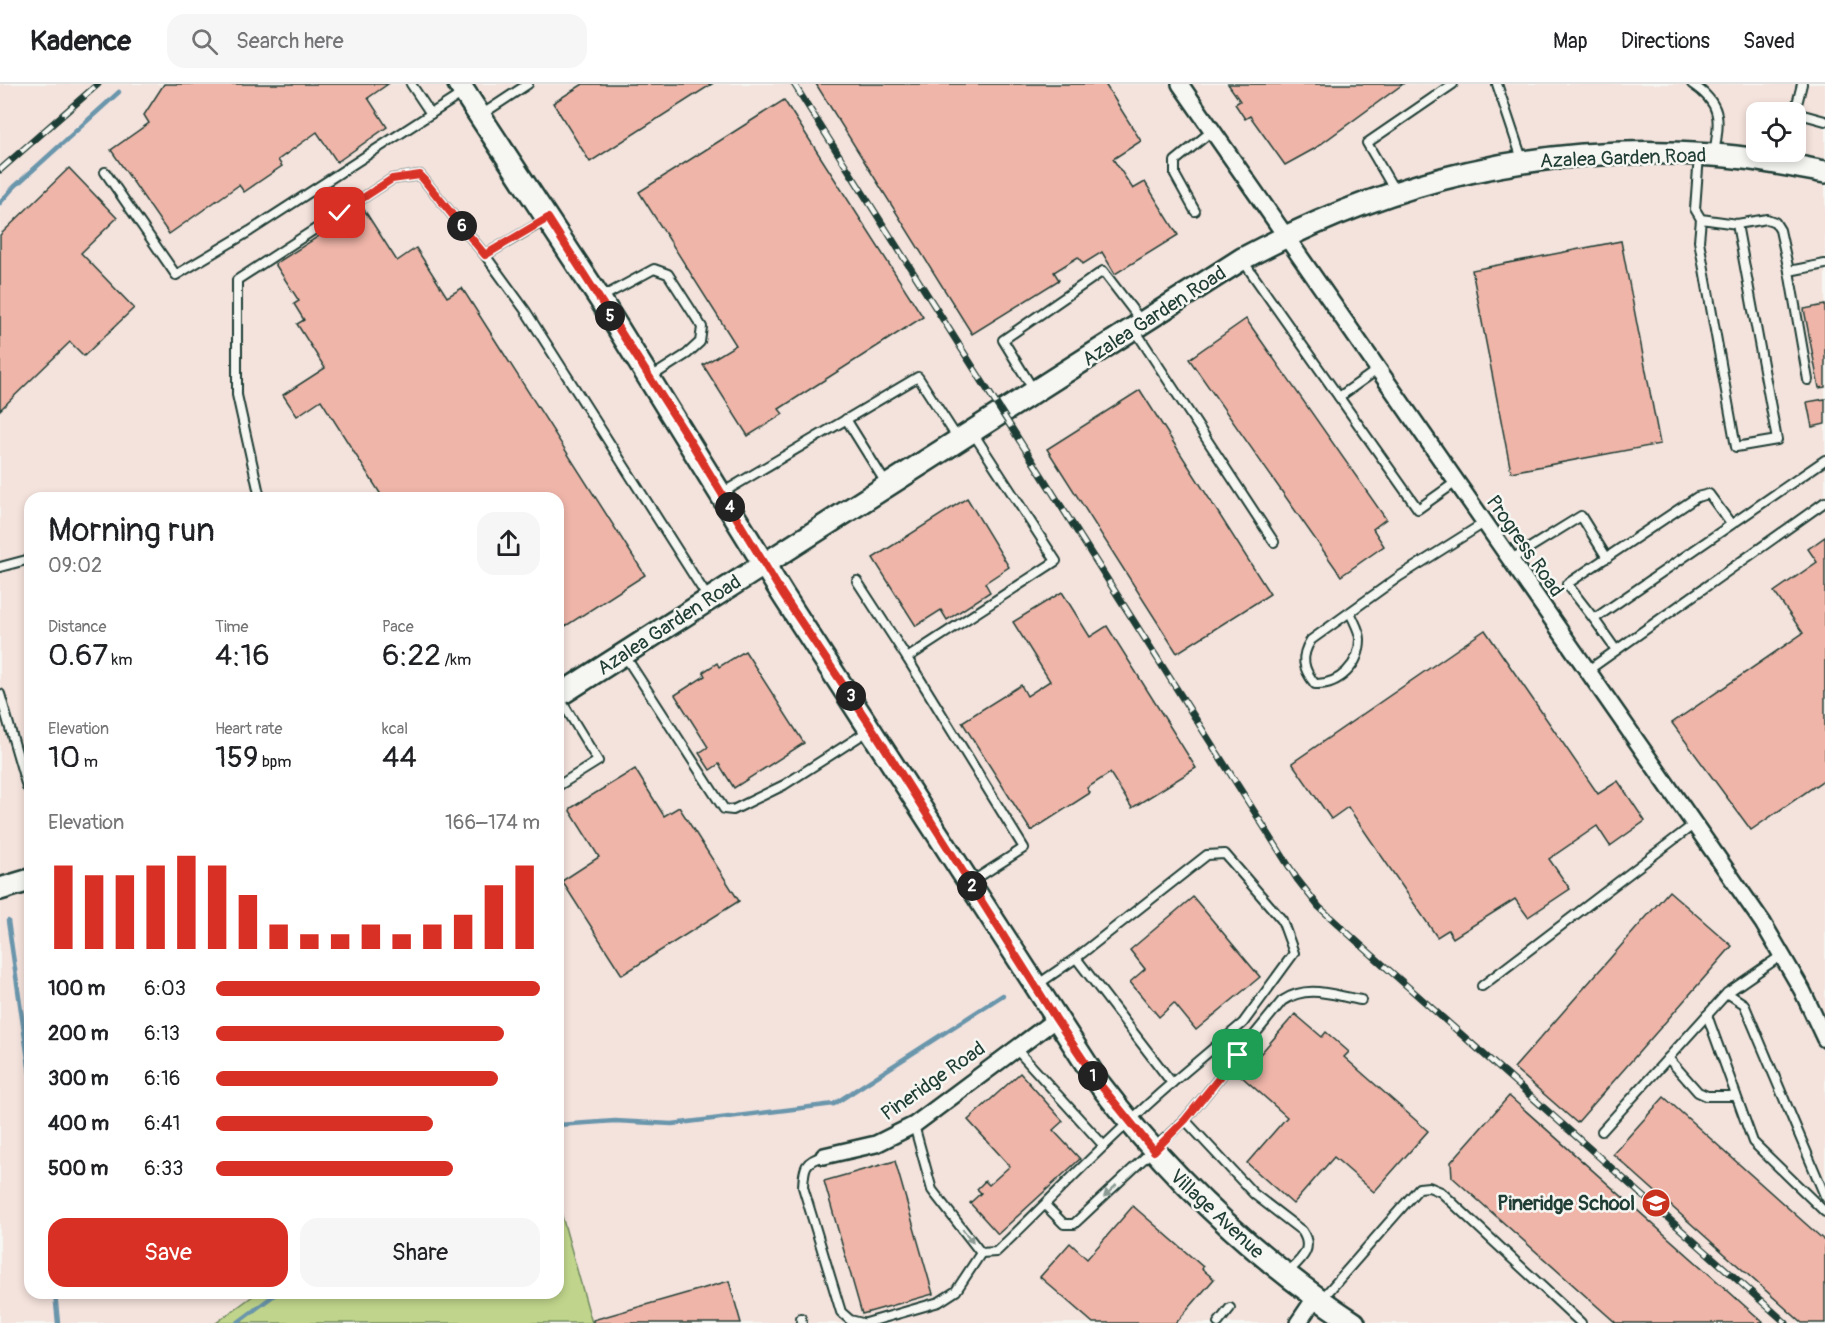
<!DOCTYPE html>
<meta charset="utf-8">
<style>
:root{--surface:#fff;--page:#f6f6f6;--text:#202124;--muted:#757577;--line:#e0e0e0;--accent:#d93025}
body{margin:0;font-family:Pangolin,sans-serif;background:var(--page);color:var(--text);height:100vh;display:flex;flex-direction:column;font-size:22px;white-space:nowrap}
*{box-sizing:border-box;margin:0}
p{font-size:20px;color:var(--muted)}
.icon{flex:none;width:33px;height:33px;fill:none;stroke:currentColor;stroke-width:2;stroke-linecap:round;stroke-linejoin:round}
.map{position:relative;flex:1;overflow:hidden}
.side{position:absolute;left:24px;top:408px;width:540px;height:807px;display:flex;flex-direction:column;background:var(--surface);border-radius:18px;box-shadow:0 3px 9px #0003}
.side>*{flex:none}
.fabs{position:absolute;left:1746px;top:18px;display:grid;gap:12px}
.fabs a{display:grid;place-items:center;width:60px;height:60px;border-radius:12px;background:var(--surface);box-shadow:0 3px 9px #0003;font-size:30px}
.pin{position:absolute;display:grid;place-items:center;width:51px;height:51px;color:#fff;margin:-26px;border-radius:12px;box-shadow:0 3px 9px #0006}
.km{position:absolute;width:30px;height:30px;margin:-15px;border-radius:50%;background:#222;color:#fff;font-size:16px;line-height:30px;text-align:center}
.round{display:grid;place-items:center;flex:none;width:63px;height:63px;border-radius:18px;background:var(--page)}
.overview{display:flex;align-items:center;justify-content:space-between;height:102px;padding:0 24px}
h1{font-size:33px;font-weight:600;line-height:45px}
.stats{display:grid;grid-template-columns:repeat(3,1fr);gap:9px;height:102px;padding:6px 24px}
.stats div{display:grid;align-content:center}
.stats b{font-size:30px;font-weight:600}
.stats small{font-size:16px;font-weight:400}
.stats p{font-size:16px}
.chart{height:168px;padding:12px 24px}
.chart p{display:flex;justify-content:space-between}
.chart svg{width:100%;height:108px;margin-top:6px;stroke:var(--accent);stroke-width:6}
.cta{display:flex;gap:12px;margin-top:auto;padding:12px 24px}
.cta a{flex:1;height:69px;border-radius:18px;background:var(--accent);color:#fff;font-size:24px;font-weight:600;line-height:69px;text-align:center}
.cta a+a{background:var(--page);color:var(--text)}
ul{padding:0 24px;list-style:none;font-size:20px}
li{display:grid;grid-template-columns:96px 72px 1fr;align-items:center;height:45px}
li i{height:15px;border-radius:8px;background:var(--accent)}
header{display:flex;align-items:center;gap:36px;box-sizing:border-box;height:84px;padding:0 30px;background:var(--surface);border-bottom:2px solid var(--line)}
header strong{font-size:28px}
nav{display:flex;gap:33px;margin-inline-start:auto;font-size:21px}
.search{width:420px;height:54px;background:var(--page);display:flex;align-items:center;gap:15px;box-sizing:border-box;padding:0 21px;border-radius:18px;color:var(--muted);font-size:22px}
.map>svg:first-child{display:block}
.built{fill:#f4e2dc;fill-rule:evenodd}
.green{fill:#c0d58b;stroke:#708960;stroke-width:1.5}
.lines{fill:none;stroke-linecap:round;stroke-linejoin:round}
.stream{stroke:#6b96ac;stroke-width:4.5}
.building{fill:#efb5a9;stroke:#1f3d34;stroke-width:1.5}
.lane-casing{stroke:#1f3d34;stroke-width:12}
.street-casing{stroke:#1f3d34;stroke-width:20}
.secondary-casing{stroke:#1f3d34;stroke-width:26}
.lane{stroke:#f6f6f2;stroke-width:8}
.street{stroke:#f6f6f2;stroke-width:15}
.secondary{stroke:#f6f6f2;stroke-width:21}
.rail-casing{stroke:#1f3d34;stroke-width:7}
.rail{stroke:#f6f6f2;stroke-width:4.5;stroke-dasharray:14;stroke-linecap:butt}
.oneway{fill:#8a9a93}
.route-casing{stroke:#fff;stroke-width:12}
.route{stroke:#d93025;stroke-width:8}
.labels{text-anchor:middle;dominant-baseline:central;stroke-width:5;stroke-linejoin:round;paint-order:stroke}
.street-label{font-size:20px;fill:#1f3d34;stroke:#f6f6f2}
.poi-label{font-size:20px;font-weight:bold;fill:#1f3d34;stroke:#f6f6f2;text-anchor:end}
</style>
<header>
<strong>Kadence</strong>
<div class="search"><svg class="icon" aria-label="search" viewBox="0 0 24 24"><circle cx="10" cy="10" r="6"/><path d="M15 15l6 6"/></svg>Search here</div>
<nav><a>Map</a><a>Directions</a><a>Saved</a></nav>
</header>
<div class="map">
<svg width="1825" height="1239" viewBox="0 0 1825 1239">
<rect width="100%" height="100%" fill="#f6f6f2"/>
<filter id="ink" filterUnits="userSpaceOnUse"><feTurbulence type="fractalNoise" baseFrequency=".0167" numOctaves="2"/><feDisplacementMap in="SourceGraphic" scale="12" xChannelSelector="R" yChannelSelector="G"/><feConvolveMatrix kernelMatrix="1 2 1 2 8 2 1 2 1" color-interpolation-filters="sRGB"/></filter>
<g filter="url(#ink)">
<path class="built" d="M0,0H1825V1239H592L558,1118V414H30V1209H257L216,1239H0ZM1756,28H1796V68H1756Z"/>
<path class="green" d="M558,1118L592,1239H216L257,1209H558Z"/>
<g class="lines">
<g class="stream">
<path d="M0,119L13,104L119,8"/>
<path d="M8,837L30,989"/>
<path d="M558,1041L615,1037L672,1040L834,1020L1003,911"/>
<path d="M55,1209L58,1239"/>
<path d="M237,1239L277,1209"/>
</g>
</g>
<g class="building">
<path d="M164,0H388L368,14L387,43L337,78L317,48L278,76L282,82L244,108L239,101L169,150L111,66L149,39L144,31Z"/>
<path d="M583,0H712L590,78L553,19Z"/>
<path d="M816,0H1105L1141,57L1113,75L1133,105L1145,98L1178,151L1115,190L1102,168L1083,180L1078,173L1054,188L1059,196L972,250Z"/>
<path d="M1228,0H1403L1314,65L1285,81L1250,32L1245,35L1235,20L1240,17Z"/>
<path d="M784,16L923,233L779,325L783,330L748,352L703,281L736,261L639,108Z"/>
<path d="M69,84L117,134L81,169L134,224L84,272L70,258L0,326V151Z"/>
<path d="M363,124L397,177L416,164L447,213L462,204L645,491L558,547V414H383L321,316L297,332L283,311L325,284L297,240L304,236L294,220L299,217L275,180Z"/>
<path d="M1621,157L1660,360L1511,388L1472,186Z"/>
<path d="M1825,221V303L1819,304L1804,225Z"/>
<path d="M1246,235L1386,435L1373,445L1384,462L1341,492L1189,275Z"/>
<path d="M1140,306L1270,510L1177,569L1047,365Z"/>
<path d="M1825,315V340L1812,343L1807,318Z"/>
<path d="M967,414L1009,483L985,499L990,508L947,536L941,526L916,542L873,474Z"/>
<path d="M1825,453V695L1751,746L1672,639L1803,549L1774,508L1817,478L1808,465Z"/>
<path d="M1062,508L1090,553L1107,542L1196,684L1132,724L1110,689L1087,704L1090,709L1031,747L962,638L1021,601L1027,612L1050,597L1013,538Z"/>
<path d="M1485,546L1598,710L1618,697L1645,737L1610,762L1597,742L1549,775L1570,805L1528,833L1515,815L1453,854L1448,846L1437,853L1348,723L1331,735L1292,679Z"/>
<path d="M745,567L804,659L734,704L719,680L710,686L699,669L708,663L675,611L705,592L703,588L717,579L719,583Z"/>
<path d="M635,685L664,732L679,723L739,817L622,891L562,797L599,773L570,727L571,724Z"/>
<path d="M1669,807L1732,862L1577,1039L1514,984Z"/>
<path d="M1193,813L1260,893L1196,946L1174,919L1159,933L1130,898L1145,885L1130,866Z"/>
<path d="M1295,930L1322,953L1326,948L1349,968L1344,973L1428,1047L1374,1108L1334,1073L1293,1120L1247,1079L1287,1033L1241,992Z"/>
<path d="M1020,989L1063,1037L1053,1046L1080,1075L998,1150L970,1119L981,1109L977,1105L985,1097L989,1101L1010,1082L968,1036Z"/>
<path d="M1509,1012L1764,1239H1616L1452,1093L1451,1078Z"/>
<path d="M1664,1013L1825,1157V1239H1802L1613,1070Z"/>
<path d="M895,1077L933,1210L862,1230L824,1097Z"/>
<path d="M1133,1122L1203,1183L1202,1185L1214,1195L1176,1239H1093L1040,1193L1070,1159L1087,1175Z"/>
<path d="M729,1197L741,1239H593V1236Z"/>
</g>
<g class="lines">
<g class="lane-casing">
<g id="lane">
<path d="M411,0L431,30"/>
<path d="M1497,0L1522,75"/>
<path d="M1692,0C1724,21 1719,37 1714,71"/>
<path d="M1795,28L1802,0"/>
<path d="M1796,29L1825,37"/>
<path d="M481,31L528,0"/>
<path d="M1699,71L1695,125L1701,135L1737,140L1767,135L1775,138L1780,146L1789,187L1825,180"/>
<path d="M105,88L176,191L250,147L463,9"/>
<path d="M1395,107L1367,59L1453,0"/>
<path d="M1195,127L1175,91V77L1213,46"/>
<path d="M1701,135L1699,157L1736,363L1777,356L1737,140"/>
<path d="M485,171L525,226L708,514"/>
<path d="M1243,177L1418,425L1456,398"/>
<path d="M1789,187L1808,296"/>
<path d="M602,213L654,185L668,190L702,243L700,258L687,270L651,293"/>
<path d="M1135,246L1274,458"/>
<path d="M1033,305L1003,256L1103,187L1142,238"/>
<path d="M1339,313L1377,286"/>
<path d="M846,335L887,401"/>
<path d="M722,409L918,293L958,355"/>
<path d="M260,414L237,311V196L392,95L420,91L485,171L547,135"/>
<path d="M1510,476L1581,432L1607,474"/>
<path d="M0,483L30,475"/>
<path d="M857,497L907,574"/>
<path d="M1350,528C1353,536 1360,547 1360,555C1360,581 1339,601 1315,600C1303,585 1300,573 1311,556L1400,492L1484,439"/>
<path d="M1594,535L1567,500L1697,413L1709,410L1731,440"/>
<path d="M1616,566L1594,535L1825,376"/>
<path d="M625,572L724,725L733,726L784,701L868,647"/>
<path d="M1587,587L1825,418"/>
<path d="M0,610L27,703L30,706"/>
<path d="M558,702L598,677L559,613"/>
<path d="M971,798L1024,764L907,574L1056,477L973,349"/>
<path d="M1076,874L1207,771L1225,770L1282,836L1294,869L1243,939L1172,999"/>
<path d="M1482,902L1693,741"/>
<path d="M1727,909L1744,920L1825,1112"/>
<path d="M1707,931L1753,1058L1825,1128"/>
<path d="M1016,965L1104,1062"/>
<path d="M1668,974L1698,1008L1707,1012H1736"/>
<path d="M1185,1036L1254,1110L1302,1147C1315,1166 1300,1176 1286,1190"/>
<path d="M914,1041L932,1106L981,1169L996,1168C1055,1112 1110,1052 1172,999L1076,874L1037,901"/>
<path d="M1602,1047L1727,909L1782,871"/>
<path d="M824,1072C804,1077 804,1084 803,1103L841,1228L850,1236L862,1239"/>
<path d="M1045,1121L1064,1140H1074L1185,1036L1282,917C1308,900 1332,911 1361,916"/>
<path d="M1321,1216L1419,1104L1429,1103L1441,1108L1581,1239"/>
<path d="M801,1234L802,1239"/>
<path d="M866,1239L939,1218L956,1207L981,1169"/>
<path d="M1218,1239L1230,1224"/>
</g>
</g>
<g class="street-casing">
<g id="street">
<path d="M1180,0L1763,839L1802,906L1825,955"/>
<path d="M824,1072L876,1060L914,1041L1056,935"/>
<path d="M1298,1239L1315,1214"/>
</g>
</g>
<g class="secondary-casing">
<g id="secondary">
<path d="M459,0L600,215L783,511L1098,998C1171,1094 1253,1173 1354,1239"/>
<path d="M558,612L1242,175C1391,95 1543,58 1712,71C1750,73 1788,81 1825,88"/>
<path d="M0,805L30,796"/>
</g>
</g>
<use href="#lane" class="lane"/>
<use href="#street" class="street"/>
<use href="#secondary" class="secondary"/>
<g class="rail-casing">
<g id="rail">
<path d="M794,0L1297,795L1319,823L1362,862L1786,1239"/>
<path d="M0,86L98,0"/>
</g>
</g>
<use href="#rail" class="rail"/>
</g>
<defs><path id="oneway-solid" d="M-6-.8H1V-3.2L6.5 0L1 3.2V.8H-6Z" transform="scale(1.5)"/></defs>
<g class="oneway">
<use href="#oneway-solid" transform="translate(1110 1107) rotate(137)"/>
<use href="#oneway-solid" transform="translate(968 1152) rotate(52)"/>
</g>
</g>
<g class="lines" filter="url(#ink)">
<g class="route-casing">
<path id="route" d="M340,129L392,95L420,91L485,171L548,134L687,352L783,511L876,650L1056,935L1098,998L1154,1067L1185,1036L1238,971"/>
</g>
<use href="#route" class="route"/>
</g>
<defs>
<g id="school-disc" transform="scale(1.5)"><circle r="9.5" fill="#c8321e" stroke="#f6f6f2"/><path d="M0-5L7-2L0 1L-7-2ZM-4 1L0 2.5L4 1V4Q0 6-4 4Z" fill="#fff"/></g>
</defs>
<g fill-rule="evenodd">
<use href="#school-disc" x="1656" y="1119"/>
</g>
<g class="labels">
<g class="street-label">
<text transform="translate(1623 74) rotate(-2)">Azalea Garden Road</text>
<text transform="translate(1154 232) rotate(-33)">Azalea Garden Road</text>
<text transform="translate(1525 462) rotate(55)">Progress Road</text>
<text transform="translate(669 541) rotate(-33)">Azalea Garden Road</text>
<text transform="translate(933 997) rotate(-35)">Pineridge Road</text>
<text transform="translate(1217 1130) rotate(43)">Village Avenue</text>
</g>
<g class="poi-label">
<text x="1635" y="1119">Pineridge School</text>
</g>
</g>
</svg>
<div class="fabs">
<a><svg class="icon" aria-label="locate" viewBox="0 0 24 24"><circle cx="12" cy="12" r="6"/><path d="M12 2v4M12 18v4M2 12h4M18 12h4"/></svg></a>
</div>
<div class="pin" style="left:1238px;top:971px;background:#1e9e55"><svg class="icon" aria-label="arrive" viewBox="0 0 24 24"><path d="M6 21V4h12l-3 4 3 4H6"/></svg></div>
<div class="pin" style="left:340px;top:129px;background:#d93025"><svg class="icon" aria-label="check" viewBox="0 0 24 24"><path d="M5 12l5 5 9-10"/></svg></div>
<b class="km" style="left:1093px;top:992px">1</b>
<b class="km" style="left:972px;top:802px">2</b>
<b class="km" style="left:851px;top:612px">3</b>
<b class="km" style="left:730px;top:423px">4</b>
<b class="km" style="left:610px;top:232px">5</b>
<b class="km" style="left:462px;top:142px">6</b>
<section class="side">
<div class="overview"><div><h1>Morning run</h1><p>09:02</p></div><a class="round"><svg class="icon" aria-label="share" viewBox="0 0 24 24"><path d="M12 15V3M7 8l5-5 5 5M5 13v7h14v-7"/></svg></a></div>
<div class="stats">
<div><p>Distance</p><b>0.67<small> km</small></b></div>
<div><p>Time</p><b>4:16</b></div>
<div><p>Pace</p><b>6:22<small> /km</small></b></div>
</div>
<div class="stats">
<div><p>Elevation</p><b>10<small> m</small></b></div>
<div><p>Heart rate</p><b>159<small> bpm</small></b></div>
<div><p>kcal</p><b>44</b></div>
</div>
<div class="chart"><p><span>Elevation</span>166–174 m</p>
<svg viewBox="0 0 160 44" preserveAspectRatio="none"><path d="M5 44V10M15 44V14M25 44V14M35 44V10M45 44V6M55 44V10M65 44V22M75 44V34M85 44V38M95 44V38M105 44V34M115 44V38M125 44V34M135 44V30M145 44V18M155 44V10"/></svg>
</div>
<ul>
<li><b>100 m</b>6:03<i style="width:100%"></i></li>
<li><b>200 m</b>6:13<i style="width:89%"></i></li>
<li><b>300 m</b>6:16<i style="width:87%"></i></li>
<li><b>400 m</b>6:41<i style="width:67%"></i></li>
<li><b>500 m</b>6:33<i style="width:73%"></i></li>
</ul>
<div class="cta"><a>Save</a><a>Share</a></div>
</section>
</div>
